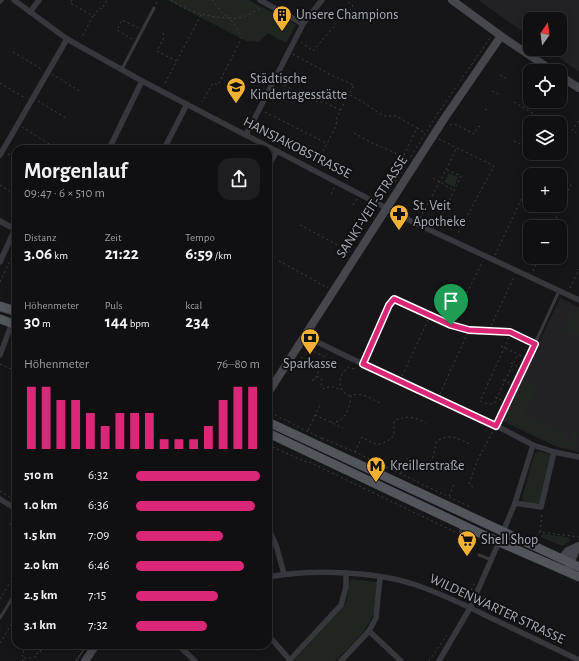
<!DOCTYPE html>
<html lang="de">
<meta charset="utf-8">
<style>
:root{--surface:#101012;--page:#1e1e20;--text:#f1f3f6;--muted:#9c9d9f;--line:#303032;--accent:#db2777}
body{margin:0;font-family:"Alegreya Sans",sans-serif;background:var(--page);color:var(--text);height:100vh;display:flex;flex-direction:column;font-size:15px;white-space:nowrap}
*{box-sizing:border-box;margin:0}
p{font-size:13px;color:var(--muted)}
.icon{flex:none;width:22px;height:22px;fill:none;stroke:currentColor;stroke-width:2;stroke-linecap:round;stroke-linejoin:round}
.map{position:relative;flex:1;overflow:hidden}
.side{position:absolute;left:12px;top:145px;width:260px;height:504px;display:flex;flex-direction:column;background:var(--surface);border-radius:12px;box-shadow:0 2px 10px #0003,0 0 0 1px var(--line)}
.side>*{flex:none}
.needle{width:26px;rotate:14deg}
.tools{position:absolute;left:523px;top:12px;display:grid;gap:8px}
.tools a{display:grid;place-items:center;width:44px;height:44px;border-radius:8px;background:var(--surface);box-shadow:0 2px 10px #0003,0 0 0 1px var(--line);font-size:20px}
.pin{position:absolute;display:grid;place-items:center;width:34px;height:34px;color:#fff;margin:-41px -17px;border-radius:50% 50% 50% 0;rotate:-45deg;box-shadow:0 0 4px #0007}
.pin .icon{rotate:45deg}
.round{display:grid;place-items:center;flex:none;width:42px;height:42px;border-radius:12px;background:var(--page)}
.head{display:flex;align-items:center;justify-content:space-between;height:68px;padding:0 12px}
h1{font-size:22px;font-weight:700;line-height:30px}
.stats{display:grid;grid-template-columns:repeat(3,1fr);gap:6px;height:68px;padding:4px 12px}
.stats div{display:grid;align-content:center}
.stats b{font-size:17px;font-weight:700}
.stats small{font-size:11px;font-weight:400}
.stats p{font-size:11px}
.chart{height:112px;padding:8px 12px}
.chart p{display:flex;justify-content:space-between}
.chart svg{width:100%;height:72px;margin-top:4px;stroke:var(--accent);stroke-width:6}
ul{padding:0 12px;list-style:none;font-size:13px}
li{display:grid;grid-template-columns:64px 48px 1fr;align-items:center;height:30px}
li i{height:10px;border-radius:5px;background:var(--accent)}
.map>svg:first-child{display:block}
.built{fill:#222225}
.green{fill:#1e261f}
.lines{fill:none;stroke-linecap:round;stroke-linejoin:round}
.path{stroke:#3d3f44;stroke-width:1;stroke-dasharray:2 3;stroke-linecap:butt}
.lane{stroke:#37383d;stroke-width:3}
.street{stroke:#37383d;stroke-width:5.5}
.secondary{stroke:#45474d;stroke-width:8}
.primary{stroke:#53555c;stroke-width:9}
.tram{stroke:#4a4c52;stroke-width:1}
.route-casing{stroke:#fff;stroke-width:8}
.route{stroke:#db2777;stroke-width:5}
.labels{text-anchor:middle;dominant-baseline:central;stroke-width:4;stroke-linejoin:round;paint-order:stroke}
.poi-label{font-size:14px;fill:#a8adb8;stroke:#111113;text-anchor:start}
.street-label{font-size:14px;fill:#a8adb8;stroke:#111113}
</style>
<div class="map">
<svg width="579" height="661" viewBox="0 0 579 661">
<rect width="100%" height="100%" fill="#161618"/>
<g class="built">
<path d="M478,0H579V72L547,49H560V19H530V37Z"/>
<path d="M560,298L579,307V452L557,447L502,421Z"/>
</g>
<g class="green">
<path d="M167,0H249L296,25L286,43L268,33L259,42L246,41Z"/>
<path d="M449,173L458,177L454,187L444,182Z"/>
<path d="M576,310L579,311V335L566,329Z"/>
<path d="M525,380L537,385L523,416L565,436L563,441L568,443L574,429L579,432L574,448L558,445L505,419Z"/>
<path d="M538,451L550,454L551,456L540,501L536,505L524,503L522,498L534,454Z"/>
<path d="M542,534L568,537L570,541L562,546L541,537Z"/>
<path d="M350,579L377,582C376,594 377,607 372,617C365,634 348,648 335,661H294L344,605L347,599Z"/>
</g>
<g class="lines">
<g class="path">
<path d="M72,0L70,3L93,16L82,37"/>
<path d="M171,0C190,13 208,17 230,18L242,37L218,85L213,83L202,102"/>
<path d="M212,0C216,5 220,11 225,15C235,24 251,13 261,8"/>
<path d="M348,2L353,6L350,10"/>
<path d="M156,4L158,0"/>
<path d="M94,16L99,8L102,9L107,0"/>
<path d="M163,33L164,37L157,51L176,61"/>
<path d="M132,39L117,30L122,20L138,28"/>
<path d="M301,42L313,51L336,24"/>
<path d="M13,52L43,70"/>
<path d="M293,54L331,75L354,85L337,117L336,126L317,163"/>
<path d="M52,74L81,92"/>
<path d="M500,75L507,79"/>
<path d="M0,83L25,98"/>
<path d="M165,83L201,15"/>
<path d="M280,83L314,101L326,103L340,110"/>
<path d="M492,91L499,94"/>
<path d="M350,95L363,102L379,113L385,116H396L417,128"/>
<path d="M38,101L66,118"/>
<path d="M514,102L549,123"/>
<path d="M485,109L490,111"/>
<path d="M265,112L326,143"/>
<path d="M579,121L572,130L579,135"/>
<path d="M450,125L455,124L474,134L478,127L483,125"/>
<path d="M22,127L54,147"/>
<path d="M560,129H562"/>
<path d="M354,133L370,142L400,155H404L417,128L425,133"/>
<path d="M439,139L494,166L457,235"/>
<path d="M514,141L530,148"/>
<path d="M8,154L16,159"/>
<path d="M550,168L559,175"/>
<path d="M447,170L461,176L442,215V218L461,227"/>
<path d="M433,178L453,190"/>
<path d="M395,182L438,113L490,38"/>
<path d="M0,185L16,195"/>
<path d="M331,194L335,187"/>
<path d="M353,205L357,199"/>
<path d="M420,218L446,170L456,149"/>
<path d="M300,225L351,252"/>
<path d="M552,227L571,185L560,176"/>
<path d="M495,255L530,181"/>
<path d="M279,261L328,288"/>
<path d="M533,271L539,257"/>
<path d="M0,282L16,248"/>
<path d="M570,288L579,269"/>
<path d="M451,324L483,261"/>
<path d="M489,330L514,277"/>
<path d="M511,333L480,401L488,404H494L518,354"/>
<path d="M501,346L524,357"/>
<path d="M305,347L325,357L327,354"/>
<path d="M301,357L306,359"/>
<path d="M365,359L389,305L394,299L451,325L469,330L510,332L531,342"/>
<path d="M511,363L520,368"/>
<path d="M0,364L16,371"/>
<path d="M317,376L322,380L321,385L324,389L331,386L341,390"/>
<path d="M402,376L430,316"/>
<path d="M268,379L271,375"/>
<path d="M312,380H315L319,370"/>
<path d="M503,380L511,384"/>
<path d="M440,394L469,330"/>
<path d="M350,396C340,392 338,384 342,374C344,372 346,368 349,367C350,367 354,369 355,369L356,367"/>
<path d="M495,397L503,401"/>
<path d="M270,414L275,415L323,439"/>
<path d="M315,415L343,428"/>
<path d="M331,422C333,422 338,422 340,420C348,416 350,403 351,396C361,391 371,399 380,403"/>
<path d="M308,430L320,405"/>
<path d="M322,438L355,452L470,507"/>
<path d="M268,445L306,462H309L455,532"/>
<path d="M355,452L362,437L375,444H381L391,439L394,435V421C405,415 416,417 426,423"/>
<path d="M401,473L408,458L423,465C435,461 434,452 436,442C449,432 458,439 472,445"/>
<path d="M473,487L469,484L478,459L493,431"/>
<path d="M0,491L16,501"/>
<path d="M449,496L454,484"/>
<path d="M10,525L16,516"/>
<path d="M540,532L542,513"/>
<path d="M535,537L540,532L579,537"/>
<path d="M0,599L16,573"/>
<path d="M467,599L475,582"/>
<path d="M0,643L16,617"/>
<path d="M76,645V646"/>
<path d="M17,646L24,649L27,645"/>
<path d="M103,648L105,645"/>
<path d="M24,658H34L37,653H40L41,650L38,648L37,645"/>
<path d="M22,661L24,658L22,655L24,650"/>
<path d="M429,661L447,635"/>
</g>
<g class="lane">
<path d="M122,69L154,8"/>
<path d="M497,426L559,291"/>
<path d="M461,526L460,546L463,548"/>
<path d="M479,555L492,560"/>
<path d="M0,618L16,592"/>
</g>
<g class="street">
<path d="M14,0L67,39L142,81L417,224L579,300"/>
<path d="M260,0L303,24"/>
<path d="M0,1L1,0"/>
<path d="M30,12L39,0"/>
<path d="M246,135L303,24L322,0"/>
<path d="M109,149L142,81"/>
<path d="M164,149L187,104"/>
<path d="M0,155L67,39"/>
<path d="M268,166L277,151"/>
<path d="M0,221L16,230"/>
<path d="M0,262L15,229"/>
<path d="M305,336L348,357L497,426L533,445L554,452L579,457"/>
<path d="M0,355L12,323"/>
<path d="M0,499L16,509"/>
<path d="M515,503L541,507L554,452"/>
<path d="M268,528L276,545L284,574"/>
<path d="M503,532L515,503L533,445"/>
<path d="M268,577C310,569 375,571 416,585C442,594 467,606 491,618C520,632 550,646 579,660"/>
<path d="M369,631L401,661"/>
<path d="M268,635L290,660"/>
<path d="M178,645L195,661"/>
<path d="M289,661L341,605L346,587V573"/>
<path d="M341,661L369,631L376,618L380,577"/>
<path d="M439,661L470,608L499,542"/>
</g>
<g class="secondary">
<path d="M452,0L501,36L553,71"/>
<path d="M560,76L579,88"/>
<path d="M268,393L444,119L501,36"/>
<path d="M561,559L568,551L579,546"/>
<path d="M567,571L577,547"/>
<path d="M85,661L96,645"/>
</g>
<g class="primary">
<path d="M0,306L16,311"/>
<path d="M0,319L16,325"/>
<path d="M268,422L579,567"/>
<path d="M268,433L490,538L579,577"/>
</g>
<g class="tram">
<path d="M0,311L16,316"/>
<path d="M76,661L87,645"/>
</g>
</g>
<g class="lines">
<g class="route-casing">
<path id="route" d="M394,299L451,325L469,330L510,332L535,344L496,426L363,364L389,305Z"/>
</g>
<use href="#route" class="route"/>
</g>
<defs>
<g id="building-pin" transform="scale(1)"><path d="M0 17L-7.5 6A9.5 9.5 0 1 1 7.5 6Z" fill="#f2b134" stroke="#111113"/><path d="M-4-6H4V6H1V3H-1V6H-4ZM-2.5-4.3h1.7v1.8h-1.7ZM.8-4.3h1.7v1.8H.8ZM-2.5-1h1.7V.8h-1.7ZM.8-1h1.7V.8H.8Z" fill="#111"/></g>
<g id="school-pin" transform="scale(1)"><path d="M0 17L-7.5 6A9.5 9.5 0 1 1 7.5 6Z" fill="#f2b134" stroke="#111113"/><path d="M0-5L7-2L0 1L-7-2ZM-4 1L0 2.5L4 1V4Q0 6-4 4Z" fill="#111"/></g>
<g id="pharmacy-pin" transform="scale(1)"><path d="M0 17L-7.5 6A9.5 9.5 0 1 1 7.5 6Z" fill="#f2b134" stroke="#111113"/><path d="M-2-6h4v4h4v4h-4v4h-4v-4h-4v-4h4Z" fill="#111"/></g>
<g id="bank-pin" transform="scale(1)"><path d="M0 17L-7.5 6A9.5 9.5 0 1 1 7.5 6Z" fill="#f2b134" stroke="#111113"/><path d="M-6-4H6V4H-6ZM0-2.3a2.3 2.3 0 1 0 0 4.6a2.3 2.3 0 1 0 0-4.6Z" fill="#111"/></g>
<g id="metro-pin" transform="scale(1)"><path d="M0 17L-7.5 6A9.5 9.5 0 1 1 7.5 6Z" fill="#f2b134" stroke="#111113"/><path d="M-5.5 5V-5H-3L0 0L3-5H5.5V5H3V-.5L0 4L-3-.5V5Z" fill="#111"/></g>
<g id="supermarket-pin" transform="scale(1)"><path d="M0 17L-7.5 6A9.5 9.5 0 1 1 7.5 6Z" fill="#f2b134" stroke="#111113"/><path d="M-6-5.5h2.5l.6 2H6L4.5 2H-2.5L-4.4-4H-6ZM-1.5 3.2a1.3 1.3 0 1 0 .1 0ZM3 3.2a1.3 1.3 0 1 0 .1 0Z" fill="#111"/></g>
</defs>
<g fill-rule="evenodd">
<use href="#building-pin" x="282" y="15"/>
<use href="#school-pin" x="236" y="87"/>
<use href="#pharmacy-pin" x="399" y="214"/>
<use href="#bank-pin" x="310" y="338"/>
<use href="#metro-pin" x="376" y="466"/>
<use href="#supermarket-pin" x="467" y="540"/>
</g>
<g class="labels">
<g class="poi-label">
<text x="296" y="15">Unsere Champions</text>
<text x="250" y="79">Städtische<tspan x="250" dy="16">Kindertagesstätte</tspan></text>
<text x="413" y="206">St. Veit<tspan x="413" dy="16">Apotheke</tspan></text>
<text x="310" y="364" text-anchor="middle">Sparkasse</text>
<text x="390" y="466">Kreillerstraße</text>
<text x="481" y="540">Shell Shop</text>
</g>
<g class="street-label">
<text transform="translate(297 148) rotate(27)">HANSJAKOBSTRASSE</text>
<text transform="translate(372 207) rotate(-57)">SANKT-VEIT-STRASSE</text>
<text transform="translate(497 609) rotate(25)">WILDENWARTER STRASSE</text>
</g>
</g>
</svg>
<div class="tools">
<a><svg class="needle" viewBox="-14 -14 28 28"><path d="M0-13l5 13h-10z" fill="#e53935"/><path d="M0 13l5-13h-10z" fill="#9c9d9f"/></svg></a>
<a><svg class="icon" aria-label="locate" viewBox="0 0 24 24"><circle cx="12" cy="12" r="6"/><path d="M12 2v4M12 18v4M2 12h4M18 12h4"/></svg></a>
<a><svg class="icon" aria-label="layers" viewBox="0 0 24 24"><path d="M12 4l9 5-9 5-9-5zM3 14l9 5 9-5"/></svg></a>
<a>+</a>
<a>−</a>
</div>
<div class="pin" style="left:451px;top:325px;background:#1e9e55"><svg class="icon" aria-label="arrive" viewBox="0 0 24 24"><path d="M6 21V4h12l-3 4 3 4H6"/></svg></div>
<section class="side">
<div class="head"><div><h1>Morgenlauf</h1><p>09:47 · 6 × 510 m</p></div><a class="round"><svg class="icon" aria-label="share" viewBox="0 0 24 24"><path d="M12 15V3M7 8l5-5 5 5M5 13v7h14v-7"/></svg></a></div>
<div class="stats">
<div><p>Distanz</p><b>3.06<small> km</small></b></div>
<div><p>Zeit</p><b>21:22</b></div>
<div><p>Tempo</p><b>6:59<small> /km</small></b></div>
</div>
<div class="stats">
<div><p>Höhenmeter</p><b>30<small> m</small></b></div>
<div><p>Puls</p><b>144<small> bpm</small></b></div>
<div><p>kcal</p><b>234</b></div>
</div>
<div class="chart"><p><span>Höhenmeter</span>76–80 m</p>
<svg viewBox="0 0 160 44" preserveAspectRatio="none"><path d="M5 44V6M15 44V6M25 44V14M35 44V14M45 44V22M55 44V30M65 44V22M75 44V22M85 44V22M95 44V38M105 44V38M115 44V38M125 44V30M135 44V14M145 44V6M155 44V6"/></svg>
</div>
<ul>
<li><b>510 m</b>6:32<i style="width:100%"></i></li>
<li><b>1.0 km</b>6:36<i style="width:96%"></i></li>
<li><b>1.5 km</b>7:09<i style="width:70%"></i></li>
<li><b>2.0 km</b>6:46<i style="width:87%"></i></li>
<li><b>2.5 km</b>7:15<i style="width:66%"></i></li>
<li><b>3.1 km</b>7:32<i style="width:57%"></i></li>
</ul>
</section>
</div>
